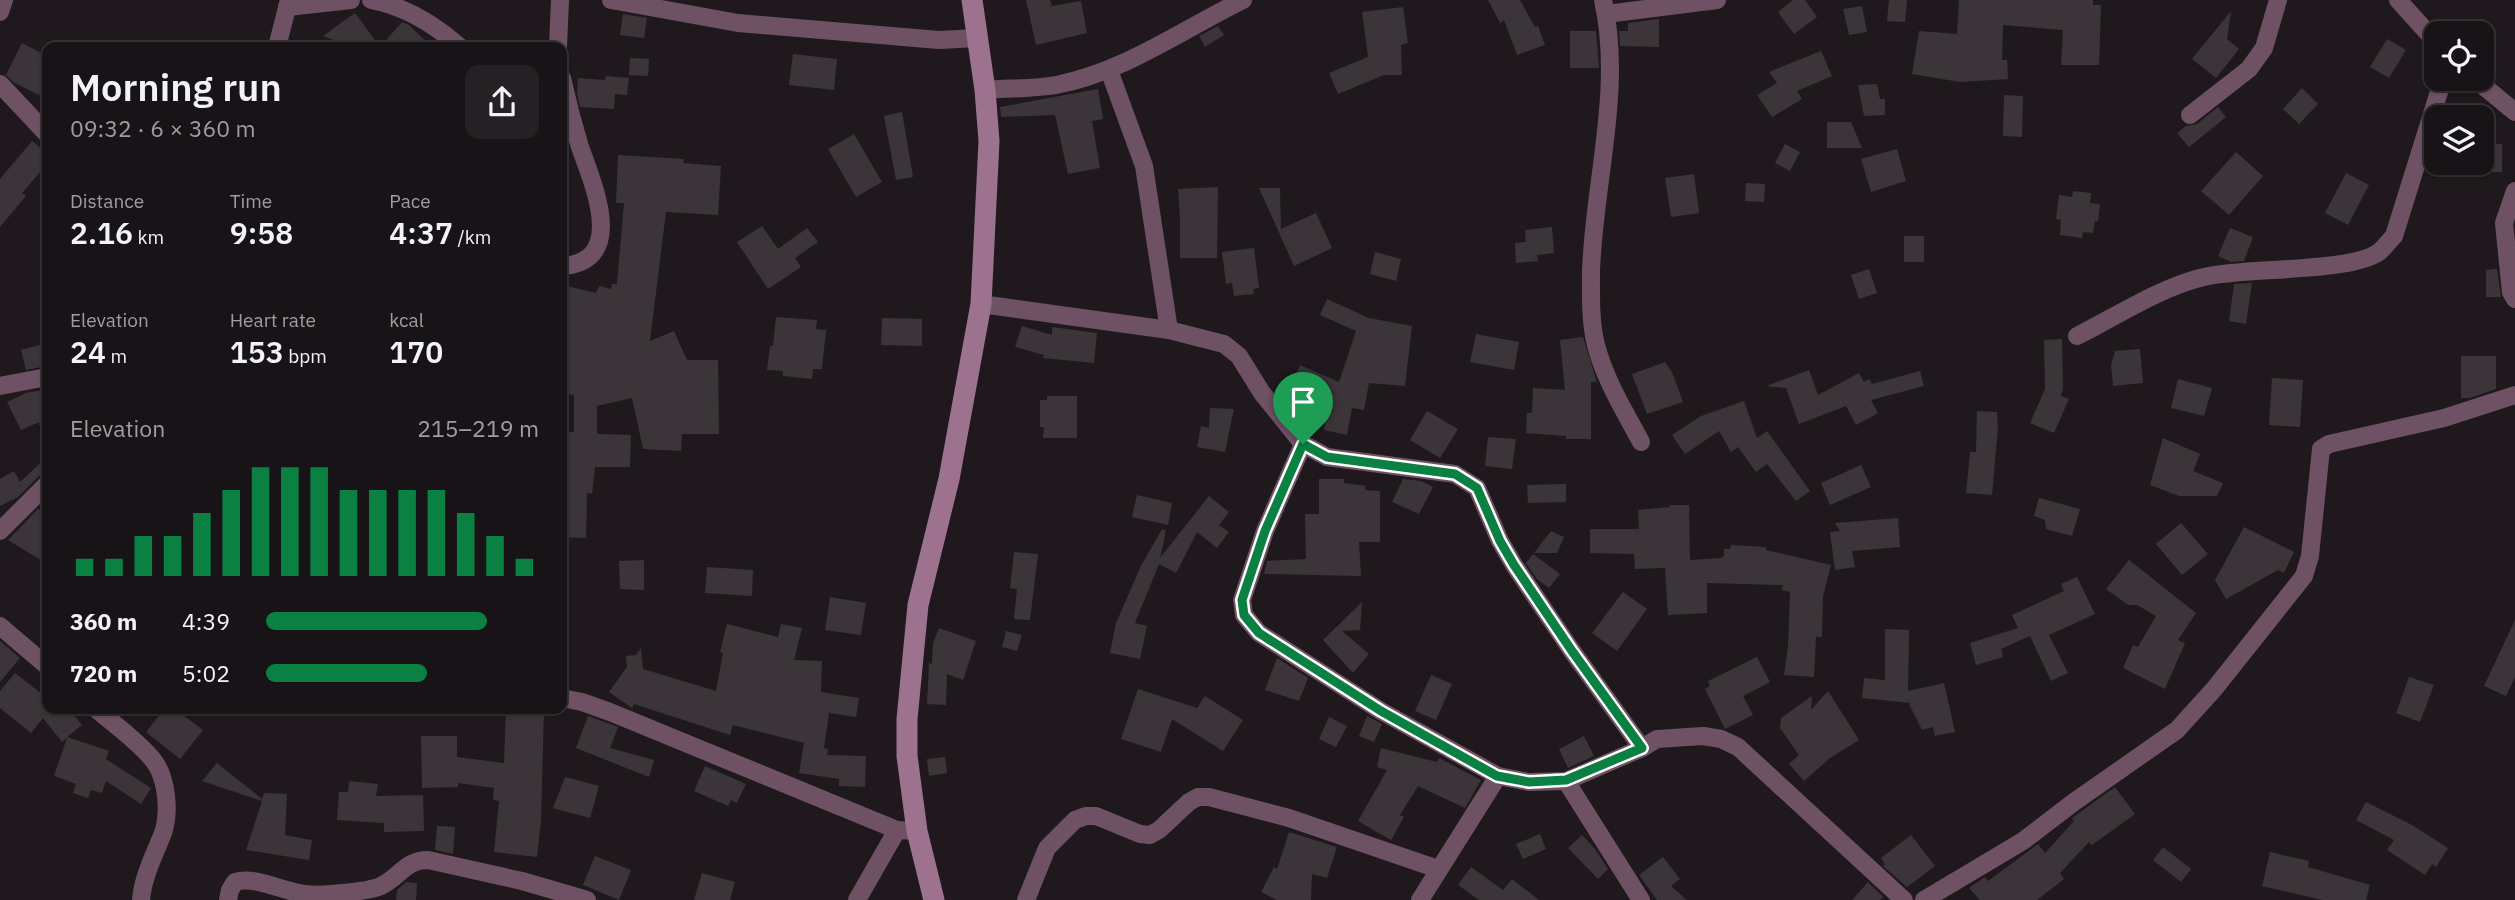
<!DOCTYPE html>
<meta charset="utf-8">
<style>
:root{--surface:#171316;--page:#242023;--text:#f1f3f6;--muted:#9e9ea1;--line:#363235;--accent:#0b8043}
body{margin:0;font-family:"IBM Plex Sans",sans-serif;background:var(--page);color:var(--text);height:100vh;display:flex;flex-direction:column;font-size:26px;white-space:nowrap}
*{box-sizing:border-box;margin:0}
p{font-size:23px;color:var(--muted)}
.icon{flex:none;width:38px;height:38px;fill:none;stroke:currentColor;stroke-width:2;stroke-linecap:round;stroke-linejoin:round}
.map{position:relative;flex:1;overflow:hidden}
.sheet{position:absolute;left:42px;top:42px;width:525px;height:672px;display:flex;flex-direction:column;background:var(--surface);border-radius:14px;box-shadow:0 2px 5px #0004,0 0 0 2px var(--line)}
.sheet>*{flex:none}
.controls{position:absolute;left:2424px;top:21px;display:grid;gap:14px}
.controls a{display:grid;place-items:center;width:70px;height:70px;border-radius:14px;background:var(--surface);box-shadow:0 2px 5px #0004,0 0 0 2px var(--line);font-size:35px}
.pin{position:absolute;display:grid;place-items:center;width:60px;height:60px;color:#fff;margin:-72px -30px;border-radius:50% 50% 50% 0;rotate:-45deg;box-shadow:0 0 7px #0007}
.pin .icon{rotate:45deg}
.round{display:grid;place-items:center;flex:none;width:74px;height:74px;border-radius:14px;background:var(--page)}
.summary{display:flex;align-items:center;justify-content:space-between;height:119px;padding:0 28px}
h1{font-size:38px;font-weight:600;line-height:52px}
.stats{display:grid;grid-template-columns:repeat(3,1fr);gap:10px;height:119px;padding:7px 28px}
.stats div{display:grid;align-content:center}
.stats b{font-size:30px;font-weight:600}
.stats small{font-size:19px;font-weight:400}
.stats p{font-size:19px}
.chart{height:196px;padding:14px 28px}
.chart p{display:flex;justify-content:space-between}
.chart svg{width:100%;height:126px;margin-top:7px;stroke:var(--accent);stroke-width:6}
ul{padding:0 28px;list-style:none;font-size:23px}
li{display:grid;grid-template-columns:112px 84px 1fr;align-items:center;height:52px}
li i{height:18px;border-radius:9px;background:var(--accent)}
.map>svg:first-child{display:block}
.building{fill:#3b3539}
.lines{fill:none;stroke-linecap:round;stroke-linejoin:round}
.street{stroke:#6e5264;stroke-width:18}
.secondary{stroke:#9d728e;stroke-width:21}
.route-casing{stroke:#fff;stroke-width:14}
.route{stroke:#0b8043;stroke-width:9}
</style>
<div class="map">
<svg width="2515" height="900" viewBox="0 0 2515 900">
<rect width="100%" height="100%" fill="#1f191d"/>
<g class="building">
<path d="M1026,0H1050L1052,6L1081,1L1087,33L1036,45Z"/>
<path d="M1488,0H1520L1535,27L1538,26L1545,45L1517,55L1504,20L1500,23Z"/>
<path d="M1793,0H1805L1817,17L1794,34L1778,12Z"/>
<path d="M1889,0H1907L1905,22L1887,21Z"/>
<path d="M1959,0H2093V5H2101L2099,65H2061L2063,30L2003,25L2002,60H2007L2008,79L1960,82L1912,74L1919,31L1957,34Z"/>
<path d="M1862,6L1867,32L1849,35L1843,9Z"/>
<path d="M1403,7L1408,43L1401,45L1402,75H1384L1338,94L1329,73L1368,57L1362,12Z"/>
<path d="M2231,11L2227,39L2239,49L2216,78L2192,59Z"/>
<path d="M355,13L380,47H352L323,36Z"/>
<path d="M623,14L647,18L644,38L620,35Z"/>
<path d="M1659,19V47L1620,46L1619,31H1628V23Z"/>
<path d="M402,22L409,25L432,47H396L387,39Z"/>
<path d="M1218,26L1224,35L1205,47L1199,36Z"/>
<path d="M1570,31H1596L1599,68H1570Z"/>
<path d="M2387,39L2406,50L2389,78L2370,67Z"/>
<path d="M22,43L47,56V80L39,95L13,82L6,75Z"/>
<path d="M1821,51L1832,76L1797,91L1802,99L1772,117L1757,95L1777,83L1769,72Z"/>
<path d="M793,54L837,59L834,90L789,85Z"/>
<path d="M630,58L649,59L648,76L629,75Z"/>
<path d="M606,76L629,78L627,95L615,94L614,109L580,107L577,92L578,78L605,80Z"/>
<path d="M1877,84L1880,99H1885V115L1864,116L1858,85Z"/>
<path d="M2302,88L2318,104L2299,124L2283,109Z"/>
<path d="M1098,89L1103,119L1092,121L1100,168L1068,174L1055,115L1001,117L1000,107Z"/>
<path d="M2004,95L2023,96L2022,137L2003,136Z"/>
<path d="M2218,107L2226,117L2189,147L2177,133L2186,126L2197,124Z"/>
<path d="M902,112L913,177L896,180L884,116Z"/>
<path d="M1827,122H1851L1862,148H1827Z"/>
<path d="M854,134L882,182L856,197L828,149Z"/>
<path d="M32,141L47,153V164L22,193L26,196L0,227V179Z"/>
<path d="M1785,144L1800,152L1790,171L1775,163Z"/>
<rect x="2482" y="144" width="20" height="28"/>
<path d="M1897,149L1906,181L1871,192L1861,159Z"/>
<path d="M2236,152L2263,176L2229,215L2201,191Z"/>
<path d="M618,155L684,159L683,163L721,166L718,215L666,212L650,341L674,331L687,360H718L719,434H682L681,451L643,449L632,398L597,406V434L631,435L630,467H595L592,494L587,493L586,538L562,537V432H574V396L562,391V285L596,293L599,286L611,289L612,284H617L624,203H616Z"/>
<path d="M2346,173L2369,185L2348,225L2325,213Z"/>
<path d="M1694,174L1699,213L1671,217L1665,178Z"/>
<path d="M1746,183L1765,184L1764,202L1745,201Z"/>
<path d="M1218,187L1217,258H1180V219L1178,189Z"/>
<path d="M1259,188H1280L1281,229L1316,213L1332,248L1294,266Z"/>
<path d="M2073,191L2091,193L2090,203L2100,204L2098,221H2095L2093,233L2083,232L2082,238L2060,235L2061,220L2056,219L2059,195L2072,197Z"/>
<path d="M762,226L778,249L807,228L818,242L795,258L801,267L768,289L737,242Z"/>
<path d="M1552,227L1554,253L1537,255L1538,261L1516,263L1515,243L1526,242L1525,230Z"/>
<path d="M2230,228L2253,237L2244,261L2231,262L2218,256Z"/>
<rect x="1904" y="236" width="20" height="26"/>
<path d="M1254,248L1259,288L1253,289L1254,294L1234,296L1232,283L1226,284L1222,252Z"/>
<path d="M1375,252L1401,259L1396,281L1370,274Z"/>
<path d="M1869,269L1877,293L1859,299L1851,275Z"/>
<path d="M2497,269L2501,297H2486V270Z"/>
<path d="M2252,283L2246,324L2229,321L2234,284Z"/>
<path d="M1327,299L1369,318L1412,326L1405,386L1369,383L1364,410L1352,408L1347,435L1324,430L1328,398L1293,383L1300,365L1339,382L1356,331L1320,315Z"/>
<path d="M776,317L817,320L816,329L826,330L822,369H813L812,379L783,376V371L767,370L770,346H773Z"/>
<path d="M882,318L922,319V346L881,345Z"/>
<path d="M1022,326L1052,335V327L1097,333L1094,363L1043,358L1044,355L1015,347Z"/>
<path d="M1476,334L1519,342L1514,370L1470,362Z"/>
<path d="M1583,337L1597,382H1591V439H1566V436L1526,433L1527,413H1532L1533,388L1565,390L1560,340Z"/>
<path d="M2062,339L2063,389L2061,396L2069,399L2054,433L2030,423L2045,389L2044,340Z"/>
<path d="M47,343V366L26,370L21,350Z"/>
<path d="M2140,349L2143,383L2113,386L2111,365L2115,351Z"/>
<path d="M2461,356H2496V389L2470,398H2461Z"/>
<path d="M1665,362L1672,372L1683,402L1647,414L1632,374Z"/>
<path d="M1809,370L1818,395L1859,373L1864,382L1869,379L1872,384L1920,371L1924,386L1871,400L1878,413L1856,425L1846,406L1799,424L1786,388L1766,386Z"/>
<path d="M2272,378L2303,380L2300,427L2269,425Z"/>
<path d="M2178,379L2212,388L2204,416L2171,408Z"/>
<path d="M47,389V430L41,431L39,422L21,430L7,402L26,393Z"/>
<path d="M1047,396H1077V438H1043L1044,427H1040V400H1047Z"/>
<path d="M1744,401L1757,438L1767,431L1810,491L1796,501L1767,464L1756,472L1738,447L1731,452L1719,431L1685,454L1672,435L1701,416Z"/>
<path d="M1210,408L1234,409L1225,452L1197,447L1201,426L1209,428Z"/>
<path d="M1427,411L1458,429L1440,458L1410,440Z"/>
<path d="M1977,411L1997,412L1998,427L1992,495L1966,493L1970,452H1976Z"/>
<path d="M1488,437L1516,439L1512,469L1485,466Z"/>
<path d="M2163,438L2200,454L2193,471L2223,483L2217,496H2179L2150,485Z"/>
<path d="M47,457V473L39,476L18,497L0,506V479L14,471L20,482Z"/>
<path d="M1861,465L1871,487L1830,505L1821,483Z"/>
<path d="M1319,479H1344V483L1366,486L1365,490L1380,491V542H1359L1361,576L1264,574L1267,561L1306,559L1305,514H1319Z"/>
<path d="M1403,479L1421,481L1433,487L1419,514L1392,502Z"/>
<path d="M1566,484V502L1528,503L1527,485Z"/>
<path d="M1137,495L1172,503L1168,525L1132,517Z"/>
<path d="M1209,496L1229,512L1219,525L1229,532L1217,548L1197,532L1176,573L1159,564L1135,623L1147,626L1140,659L1110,653L1116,623L1141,566L1162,529L1166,531L1160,558Z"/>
<path d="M2039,498L2080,509L2072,536L2046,529L2045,520L2034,516Z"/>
<path d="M1670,505H1689L1690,560L1721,558L1724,556V549H1730L1731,545L1766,547V550L1831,565L1823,596L1822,637H1816L1814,677L1784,675L1788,647L1790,592L1782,590L1783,585L1707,583V613L1668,615L1665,568L1635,569L1634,554L1590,553V529H1639L1638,510L1670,507Z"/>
<path d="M38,509L47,514V564L8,540Z"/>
<path d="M1898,518L1900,547L1852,551L1855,567L1835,570L1830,532L1840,531L1835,523Z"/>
<path d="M2181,523L2208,554L2182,575L2156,544Z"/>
<path d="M2244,527L2294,552L2284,573L2278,570L2226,599L2215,580Z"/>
<path d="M1551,531L1564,537L1557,553H1534Z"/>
<path d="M1014,552L1038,554L1030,620L1014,619L1017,589L1010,588Z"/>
<path d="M1533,554L1560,574L1549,588L1537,579L1526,563Z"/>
<path d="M644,560V590L620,589L619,561Z"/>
<path d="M2129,560L2196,613L2178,640L2185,643L2165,689L2123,668L2133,645L2138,647L2156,616L2137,605H2128L2106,589Z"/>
<path d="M707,567L753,570L752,596L705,593Z"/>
<path d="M2077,577L2095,614L2049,635L2068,673L2051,681L2030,636L2001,649L2003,657L1976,665L1970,643L2018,628L2012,615L2064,591L2061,584Z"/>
<path d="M1623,592L1647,609L1617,651L1592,633Z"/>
<path d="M830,597L866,603L861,635L825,630Z"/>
<path d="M1362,602L1360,630L1342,631L1369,654L1353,673L1323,640Z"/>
<path d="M2515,620V677L2506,696L2484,686Z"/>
<path d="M727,624L778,637L781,624L802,628L794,660L822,661L821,692L859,698L856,717L829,713L824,748L828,749L827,755L866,756L865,787L839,786V779L799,773L804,743L733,725L730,735L634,704L632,708L609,692L627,667L626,656L636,655L641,648L643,669L716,691L723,653L720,652Z"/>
<path d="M939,628L976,641L963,680L947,674L946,705L927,704L929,663L932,664L933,643Z"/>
<path d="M1885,629L1909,630L1908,691L1944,683L1955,732L1935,736L1933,727L1922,730L1909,704L1911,703L1862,698L1864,678L1885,680Z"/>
<path d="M1006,631L1022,635L1017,651L1002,647Z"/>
<path d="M0,641L20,658L0,682Z"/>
<path d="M1757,657L1770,682L1743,696L1753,715L1725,729L1705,689L1710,686L1708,681Z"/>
<path d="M1277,658L1308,678L1299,701L1265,690Z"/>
<path d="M15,673L47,698V709H69L82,725L67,737L109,751L106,759L151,788L141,804L106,781L102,793L91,790L88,798L73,793L76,784L54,776L67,738L62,742L43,718L31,733L0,708V691Z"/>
<path d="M1431,675L1452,684L1436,720L1415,711Z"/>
<path d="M2409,677L2434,685L2420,722L2396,713Z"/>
<path d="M1138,689L1197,708L1205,696L1243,720L1223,751L1172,719L1161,752L1121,739Z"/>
<path d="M1828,691L1859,740L1830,758L1804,781L1789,764L1799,755L1780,728L1781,718L1812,696L1811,710Z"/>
<path d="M164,709H175L203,730L180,759L146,732Z"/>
<path d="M506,709H544L541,821L537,857L494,852L499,801L493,800L494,788L458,783V787L422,788L421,736H457V757L504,763Z"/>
<path d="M588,716L618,727L610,748L654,760L649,777L576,748Z"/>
<path d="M1367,716L1382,724L1374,742L1359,736Z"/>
<path d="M1329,717L1347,726L1336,747L1319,739Z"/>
<path d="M1584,736L1594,756L1568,768L1559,749Z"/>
<path d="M1381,748L1437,762L1439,758L1481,780L1465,808L1418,786L1400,815L1404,817L1391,840L1358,821L1387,770L1377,767Z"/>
<path d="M945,757L947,773L929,776L927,759Z"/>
<path d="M217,763L262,799L264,793L287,794L285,835L312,840L309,860L246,850L262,801L202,781Z"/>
<path d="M705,766L746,784L737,803L731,800L728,806L694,791Z"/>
<path d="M565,777L599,786L590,818L553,808Z"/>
<path d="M349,781L378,784L376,796L423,795L424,831L384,832V823L337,820L339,792H348Z"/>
<path d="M2115,787L2135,814L2092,845L2089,842L2060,873L2064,879L2037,900H1980L1969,888L1985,877L1988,881L2038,844L2045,853L2074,821L2072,818Z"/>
<path d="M2366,802L2412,825L2448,848L2436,867L2432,864L2425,875L2387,850L2394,840L2356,820Z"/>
<path d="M437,826L455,827L453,854L435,850Z"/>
<path d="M1289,832L1337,847L1327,878L1312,874L1311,900H1277L1261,892L1274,867L1277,869Z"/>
<path d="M1540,834L1546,849L1523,859L1516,844Z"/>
<path d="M1582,835L1595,849L1608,869L1598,879L1568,848Z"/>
<path d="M1911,835L1935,866L1907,887L1883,866L1885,864L1881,858Z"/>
<path d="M2163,847L2191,869L2181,882L2153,860Z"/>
<path d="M2270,852L2309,861L2308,867L2370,885L2366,900H2323L2262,886Z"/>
<path d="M595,856L631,870L619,900L583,885Z"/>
<path d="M1663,857L1680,879L1671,886L1687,900H1657L1639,875Z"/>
<path d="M1471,867L1503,890L1512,879L1539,900H1479L1458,885Z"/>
<path d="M702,873L735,882L730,900H694Z"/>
<path d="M406,882L417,883L416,900H396L397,890Z"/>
<path d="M1868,882L1883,897L1880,900H1852Z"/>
</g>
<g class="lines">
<g class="street">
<path d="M371,0C404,6 435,25 460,47"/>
<path d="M611,0L738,23L939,40L978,38"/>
<path d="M1603,0C1623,89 1594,182 1591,271C1591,295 1590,321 1596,345C1605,380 1624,410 1641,442"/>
<path d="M2398,0L2436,42"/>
<path d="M287,7L351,0"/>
<path d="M0,12L4,0"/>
<path d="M1606,14L1717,0"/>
<path d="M277,47L289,0"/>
<path d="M558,47L560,0"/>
<path d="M1109,70L1144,166L1169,330"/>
<path d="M562,78C567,101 573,124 580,147C593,184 628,262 562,266"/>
<path d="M2475,79L2515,112"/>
<path d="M0,84L47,134"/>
<path d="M985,90C1008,88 1033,89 1056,85C1124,72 1182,30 1243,0"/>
<path d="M2190,115L2249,69L2264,48L2278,0"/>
<path d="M2515,191L2504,223L2511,292L2515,299"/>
<path d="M981,304L1169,330L1224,344L1239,356L1262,393L1303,444L1327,457L1455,474L1477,488L1500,541L1514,565L1572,651L1642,748"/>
<path d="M2077,336C2115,317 2163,286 2204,277C2245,267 2350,273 2379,252C2384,248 2389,241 2394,236L2443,79"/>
<path d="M0,386L47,377"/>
<path d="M1303,444L1265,531L1242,600L1244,615L1259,633L1381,711L1498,776L1529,782L1566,781L1642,748L1657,739L1703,736L1721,739L1738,747L1904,900"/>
<path d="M0,531L47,484"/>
<path d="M0,626L47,666"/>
<path d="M562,698L582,702L610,712L897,830L917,831"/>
<path d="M96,709C113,723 140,743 153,760C167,777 170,812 163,833C154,856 143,876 141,900"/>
<path d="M1566,781L1641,900"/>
<path d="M228,900L230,890L235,882C257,876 281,891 304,894C313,895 323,895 332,894C347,892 367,892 381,886C400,877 405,860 428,860L522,881L587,900"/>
<path d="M857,900L897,830"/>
<path d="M1026,900L1047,848L1075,820L1086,816H1096L1140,834L1150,835L1159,830L1189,802L1198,797H1209L1289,818L1438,869"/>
<path d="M1420,900L1498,776"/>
<path d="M1924,900L2023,841L2074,802L2177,730L2215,688L2304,576L2310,556L2321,449L2329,444L2444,418L2515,395"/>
</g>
<path class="secondary" d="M934,900L917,831L907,756V719L918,605L949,479L981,304L989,141L985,90L972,0"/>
</g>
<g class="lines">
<g class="route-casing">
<path id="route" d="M1303,444L1327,457L1455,474L1477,488L1500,541L1514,565L1572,651L1642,748L1566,780L1529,782L1497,776L1381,711L1259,633L1244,615L1242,600L1265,531Z"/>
</g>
<use href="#route" class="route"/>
</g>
</svg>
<div class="controls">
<a><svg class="icon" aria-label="locate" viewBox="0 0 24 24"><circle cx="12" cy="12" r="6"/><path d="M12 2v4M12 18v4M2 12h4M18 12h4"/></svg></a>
<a><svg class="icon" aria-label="layers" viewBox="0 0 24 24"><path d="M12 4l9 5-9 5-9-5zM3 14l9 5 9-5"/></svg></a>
</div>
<div class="pin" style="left:1303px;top:444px;background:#1e9e55"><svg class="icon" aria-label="arrive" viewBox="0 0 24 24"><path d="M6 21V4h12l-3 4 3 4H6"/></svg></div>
<section class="sheet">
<div class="summary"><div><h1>Morning run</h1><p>09:32 · 6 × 360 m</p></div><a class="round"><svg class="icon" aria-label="share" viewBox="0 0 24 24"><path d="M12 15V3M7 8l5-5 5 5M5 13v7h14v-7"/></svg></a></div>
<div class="stats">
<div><p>Distance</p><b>2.16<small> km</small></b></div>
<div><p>Time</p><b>9:58</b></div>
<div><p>Pace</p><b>4:37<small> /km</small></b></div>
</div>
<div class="stats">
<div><p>Elevation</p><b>24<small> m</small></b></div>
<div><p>Heart rate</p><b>153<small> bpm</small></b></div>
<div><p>kcal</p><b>170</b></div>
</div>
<div class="chart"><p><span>Elevation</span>215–219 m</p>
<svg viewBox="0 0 160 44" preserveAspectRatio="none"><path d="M5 44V38M15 44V38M25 44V30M35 44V30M45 44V22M55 44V14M65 44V6M75 44V6M85 44V6M95 44V14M105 44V14M115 44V14M125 44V14M135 44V22M145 44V30M155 44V38"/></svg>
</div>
<ul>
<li><b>360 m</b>4:39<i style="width:81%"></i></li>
<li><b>720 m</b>5:02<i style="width:59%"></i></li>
</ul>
</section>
</div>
